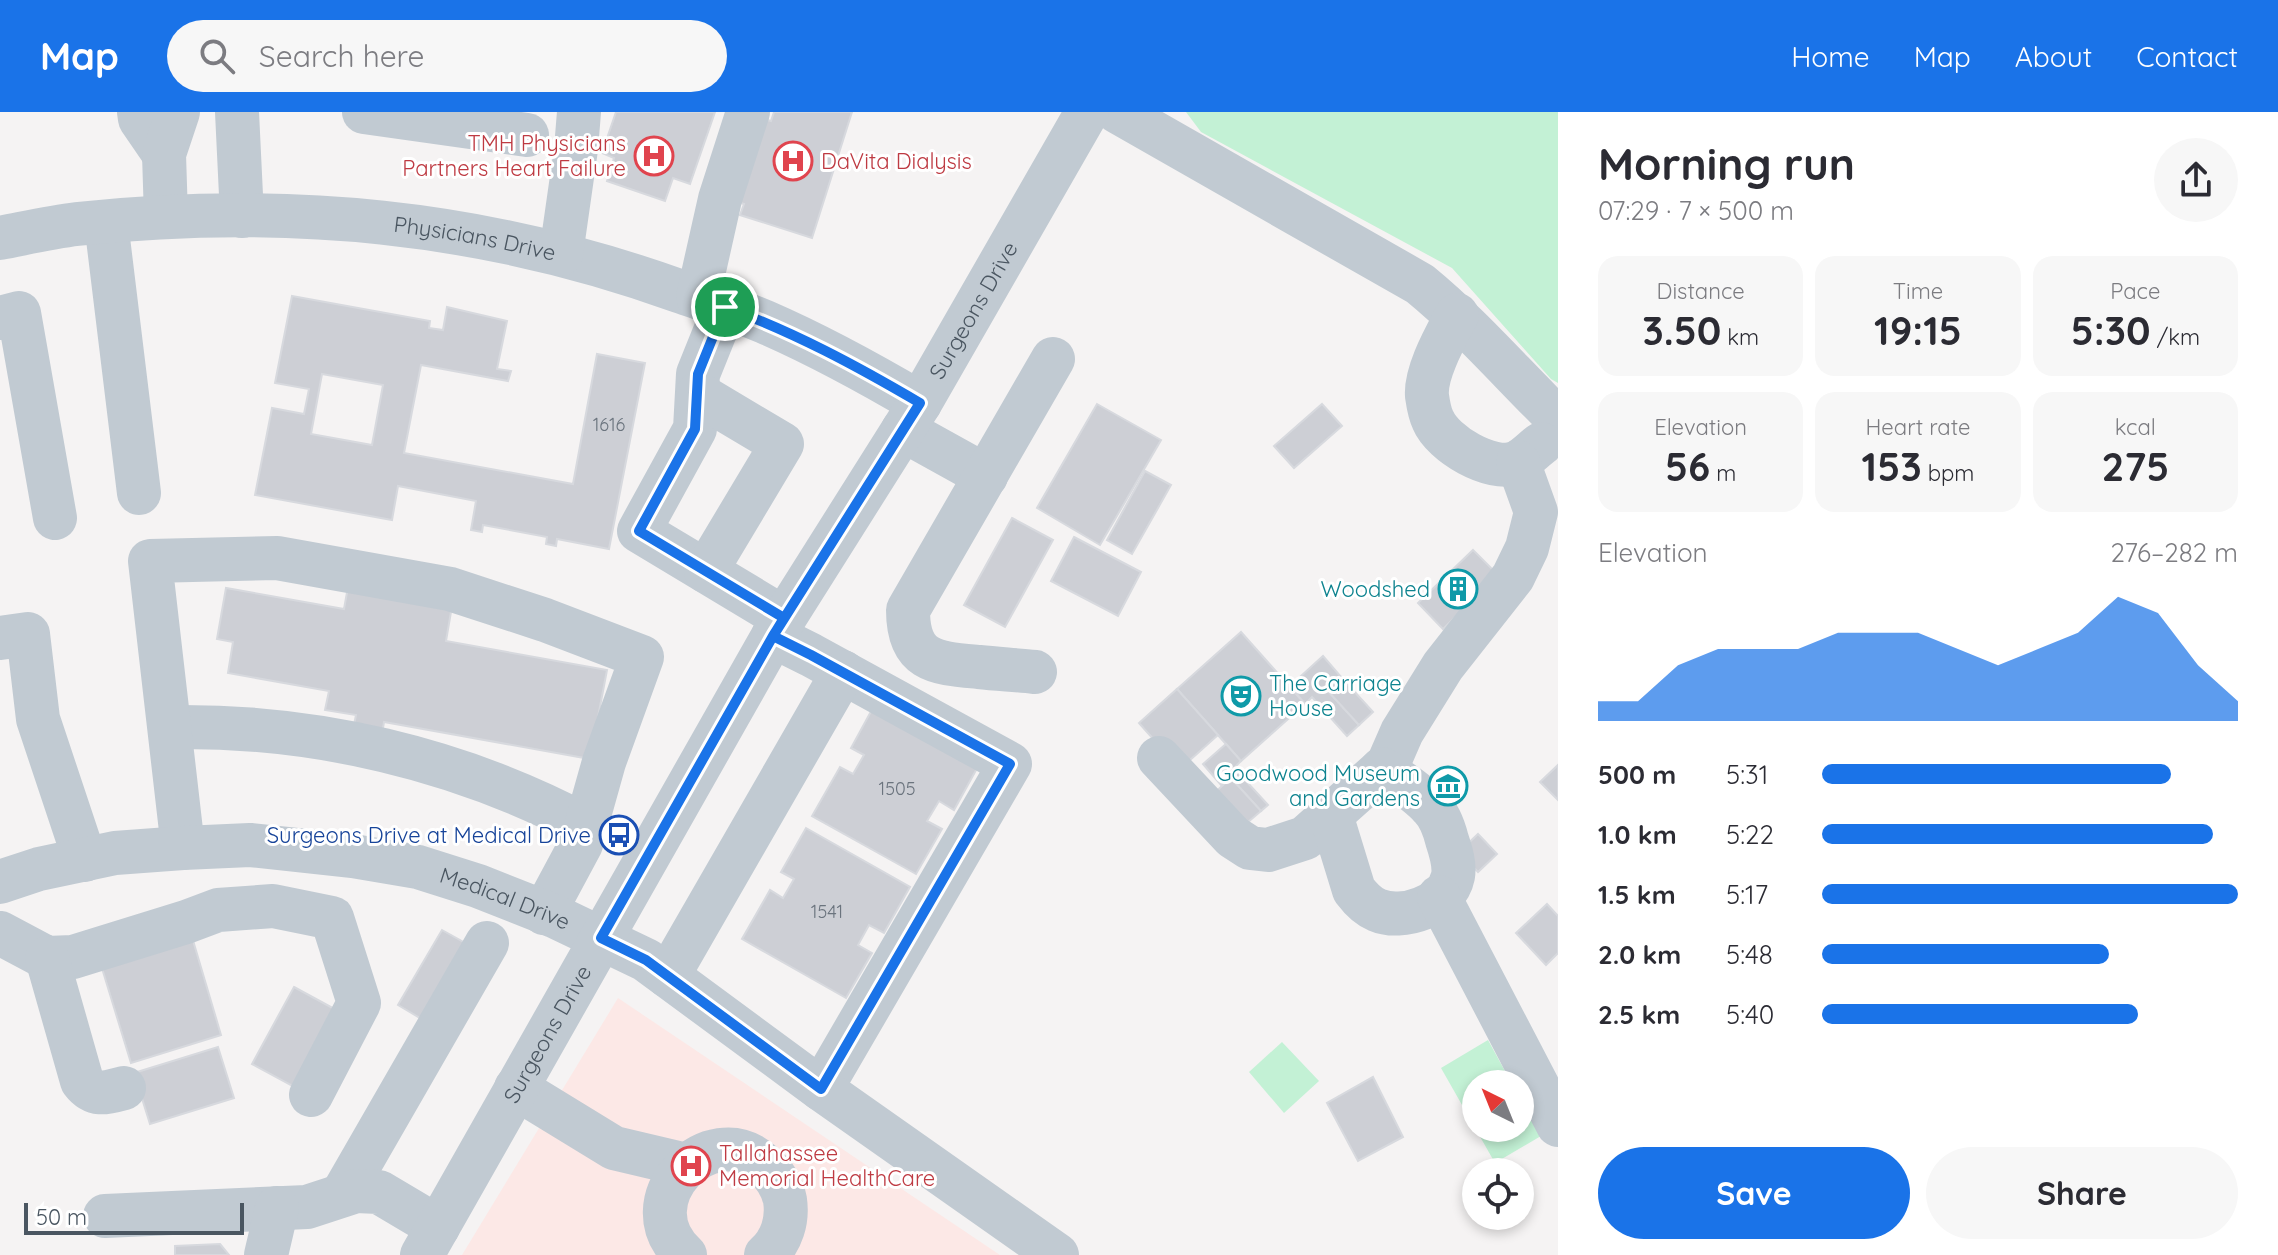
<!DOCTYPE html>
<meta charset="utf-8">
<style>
:root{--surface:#fff;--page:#f7f7f7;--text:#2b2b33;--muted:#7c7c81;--accent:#1a73e8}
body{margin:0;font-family:Quicksand,sans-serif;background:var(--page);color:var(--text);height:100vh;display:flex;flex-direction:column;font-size:30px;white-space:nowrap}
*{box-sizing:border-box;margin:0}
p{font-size:26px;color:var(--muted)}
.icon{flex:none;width:44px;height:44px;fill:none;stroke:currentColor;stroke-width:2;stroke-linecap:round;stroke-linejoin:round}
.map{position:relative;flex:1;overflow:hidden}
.drawer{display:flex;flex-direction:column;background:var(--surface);width:720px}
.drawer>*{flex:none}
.needle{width:52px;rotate:317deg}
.tools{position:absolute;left:1462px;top:958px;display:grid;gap:16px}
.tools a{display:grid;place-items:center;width:72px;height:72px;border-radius:50%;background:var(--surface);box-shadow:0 4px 12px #0003;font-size:40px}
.scale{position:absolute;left:24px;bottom:20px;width:220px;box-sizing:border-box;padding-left:8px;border:4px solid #4a5661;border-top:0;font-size:22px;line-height:28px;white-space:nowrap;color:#4a5661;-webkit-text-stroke:6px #fff;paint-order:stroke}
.pin{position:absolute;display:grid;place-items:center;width:68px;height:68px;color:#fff;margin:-34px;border:4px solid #fff;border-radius:50%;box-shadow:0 2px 8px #0007}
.round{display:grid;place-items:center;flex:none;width:84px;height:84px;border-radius:42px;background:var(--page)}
.head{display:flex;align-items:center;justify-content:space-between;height:136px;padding:0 40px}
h1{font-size:44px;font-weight:700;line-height:60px}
.stats{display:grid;grid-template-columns:repeat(3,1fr);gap:12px;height:136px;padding:8px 40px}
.stats div{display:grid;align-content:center;border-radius:20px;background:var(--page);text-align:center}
.stats b{font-size:40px;font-weight:700}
.stats small{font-size:22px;font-weight:400}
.stats p{font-size:22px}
.chart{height:224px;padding:16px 40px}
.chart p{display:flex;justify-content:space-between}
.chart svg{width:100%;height:144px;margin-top:8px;fill:var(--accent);opacity:.7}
.action{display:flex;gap:16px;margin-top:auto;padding:16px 40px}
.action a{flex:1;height:92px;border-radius:48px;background:var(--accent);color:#fff;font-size:32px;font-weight:700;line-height:92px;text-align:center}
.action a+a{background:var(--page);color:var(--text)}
ul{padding:0 40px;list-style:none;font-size:26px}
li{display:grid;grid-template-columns:128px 96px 1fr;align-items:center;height:60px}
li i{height:20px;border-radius:10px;background:var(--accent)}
header{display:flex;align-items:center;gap:48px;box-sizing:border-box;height:112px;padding:0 40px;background:var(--accent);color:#fff}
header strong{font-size:38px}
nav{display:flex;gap:44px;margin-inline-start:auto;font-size:28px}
.search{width:560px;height:72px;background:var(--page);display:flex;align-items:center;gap:20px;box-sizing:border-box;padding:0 28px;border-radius:44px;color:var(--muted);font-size:30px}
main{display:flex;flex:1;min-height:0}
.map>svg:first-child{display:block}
.medical{fill:#fce8e6}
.green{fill:#c3f1d5}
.building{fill:#cdcfd5;stroke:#d7d9de;stroke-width:2;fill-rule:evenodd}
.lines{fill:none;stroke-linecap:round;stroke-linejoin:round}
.minor{stroke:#c1cad2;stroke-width:44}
.route-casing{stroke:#fff;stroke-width:16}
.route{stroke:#1a73e8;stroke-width:10}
.labels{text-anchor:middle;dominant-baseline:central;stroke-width:6;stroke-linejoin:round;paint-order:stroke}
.number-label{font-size:18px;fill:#6b747e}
.health-label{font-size:22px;fill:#be3a42;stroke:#fff;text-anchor:start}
.street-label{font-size:22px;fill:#4a5661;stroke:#fff}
.culture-label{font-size:22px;fill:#0d838f;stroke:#fff;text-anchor:end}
.transit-label{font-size:22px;fill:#164399;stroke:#fff;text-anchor:end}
</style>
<header>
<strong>Map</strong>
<div class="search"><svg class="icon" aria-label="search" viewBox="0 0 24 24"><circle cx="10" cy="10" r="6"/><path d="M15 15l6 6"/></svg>Search here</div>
<nav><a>Home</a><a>Map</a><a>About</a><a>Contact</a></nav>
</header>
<main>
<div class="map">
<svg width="1558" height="1143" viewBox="0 0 1558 1143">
<rect width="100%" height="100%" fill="#f5f3f3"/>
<path class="medical" d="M618,886L1000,1143H462Z"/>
<g class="green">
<path d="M1186,0H1558V271L1551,267L1452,156L1201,20Z"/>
<path d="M1488,928L1512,972H1476V1016H1520V986L1541,1024L1495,1051L1441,956Z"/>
<path d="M1282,930L1319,969L1284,1001L1249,960Z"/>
</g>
<g class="building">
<path d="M616,0H715L690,72L673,66L665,89L607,69L614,46L602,41Z"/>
<path d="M774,0H852L812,126L740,103L744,92L737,90L764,7L771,9Z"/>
<path d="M292,184L430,209L429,216L443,218L447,195L507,209L497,257L511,259L508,269L421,253L404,341L573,372L597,242L645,251L609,437L557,427L556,434L546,432L547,425L483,413L482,420L471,418L476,389L398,374L392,408L255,383L272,296L304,302L309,277L275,271ZM322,262L383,273L372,333L311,322Z"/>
<path d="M1097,292L1161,328L1100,433L1037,396Z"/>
<path d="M1322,292L1342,314L1294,356L1274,334Z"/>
<path d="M1145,359L1171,373L1132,442L1107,428Z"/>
<path d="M1012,406L1053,428L1005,515L964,493Z"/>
<path d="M1074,425L1141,460L1118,504L1051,469Z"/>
<path d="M1473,438L1498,463L1443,517L1418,491Z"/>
<path d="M348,475L452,494L446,529L607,558L590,647L384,610L381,628L352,623L356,603L325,598L329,579L228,561L233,530L217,527L226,476L344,497Z"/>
<path d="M1241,520L1305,592L1241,649L1177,577Z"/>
<path d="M1323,544L1341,565L1327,578L1359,613L1347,624L1312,585L1305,592L1290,574Z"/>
<path d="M1341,565L1373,600L1359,613L1327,578Z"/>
<path d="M1177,577L1218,623L1180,657L1139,611Z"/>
<path d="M875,592L980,651L954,698L939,689L927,709L942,717L916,762L812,704L840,655L853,662L864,643L851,636Z"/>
<path d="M1226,632L1241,649L1234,656L1268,693L1261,699L1231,666L1222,674L1203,652Z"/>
<path d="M1558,653V688L1540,670Z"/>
<path d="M1231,666L1261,699L1241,716L1212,683Z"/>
<path d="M806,716L910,775L884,821L869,813L858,833L872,841L846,886L742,827L770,778L783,786L794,767L781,760Z"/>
<path d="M1478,722L1497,742L1478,760L1459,740Z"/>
<path d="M1547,792L1558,804V841L1546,853L1516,821Z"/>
<path d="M442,818L474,836L430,912L398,893Z"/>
<path d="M192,825L221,923L131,951L101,853Z"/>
<path d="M294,875L340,900L298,977L252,952Z"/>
<path d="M218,935L234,986L150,1012L134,961Z"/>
<path d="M1373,965L1403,1025L1358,1049L1327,991Z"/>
<path d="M220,1132L229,1143H175V1134Z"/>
</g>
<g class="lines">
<g class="minor">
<path d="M139,0L140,7L164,42"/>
<path d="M237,0L242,104"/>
<path d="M364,0L527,23"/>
<path d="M1118,0L1420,172C1470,213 1512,262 1558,307"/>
<path d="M166,105L164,42L178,0"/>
<path d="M106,110L139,381"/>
<path id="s1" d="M0,126C26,121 52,115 77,112C285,90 482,108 679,179C708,189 737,198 765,210C818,233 869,261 920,291"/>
<path d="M561,142L576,37L579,0"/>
<path d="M698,185L720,87L748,0"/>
<path d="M725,195L698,262L695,317L639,419L784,506"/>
<path d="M1457,203C1446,224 1425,260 1427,284C1428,291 1430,302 1433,308C1443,332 1491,360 1516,351C1525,347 1533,338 1541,332"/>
<path d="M0,206L19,201L55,406"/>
<path d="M698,282L782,332L706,459"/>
<path d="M903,318L986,364"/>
<path d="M773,524L811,543L1010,652L821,977"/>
<path d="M0,526L28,522L38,607L85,748"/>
<path d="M1035,560C1016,558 998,557 979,555C935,551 908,550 908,498L1053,247"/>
<path d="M170,615C314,613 458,646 586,714"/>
<path d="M1159,646L1233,725L1250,736L1268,738L1305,726L1388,652L1402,620L1443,554L1513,465L1527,436L1536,400L1518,350"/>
<path d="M1331,703L1354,778C1360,786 1367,794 1377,798C1402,809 1447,794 1453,764C1455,752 1451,740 1447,728C1444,716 1440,704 1431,695C1418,680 1399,669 1382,657"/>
<path d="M183,736L150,449L277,446L450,477L545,508L642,545L604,650L581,732L544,801"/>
<path id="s2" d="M0,770L39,757L115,741L183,736L250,733L353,744L418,755L478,774L554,804L646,848L821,977L1057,1143"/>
<path d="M1439,785L1558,1013"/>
<path d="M0,821L47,846L73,845L186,810L218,798L273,794L332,806L359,891L311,983"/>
<path d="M47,846L82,969C94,985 106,981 124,976"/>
<path d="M668,864L843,560"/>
<path d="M516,976L614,1036L686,1053"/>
<path d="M342,1083L487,831"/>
<path d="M105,1104L307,1095L356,1079L379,1080L438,1115"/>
<path d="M266,1143L277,1096"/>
<path id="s3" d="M422,1143L773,524L920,291L1087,0"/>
<path d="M685,1143C626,1090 710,1003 763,1052C774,1062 782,1073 785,1088C788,1108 782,1129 766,1143"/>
</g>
</g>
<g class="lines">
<g class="route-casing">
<path id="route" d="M725,195L698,262L695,317L639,419L784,506L773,524L601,826L646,848L821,977L1010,652L811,543L773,524L920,291C857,254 794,220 725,195"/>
</g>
<use href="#route" class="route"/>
</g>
<defs>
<g id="hospital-ring" transform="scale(2)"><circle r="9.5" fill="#fff" stroke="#e0444e" stroke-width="1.5"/><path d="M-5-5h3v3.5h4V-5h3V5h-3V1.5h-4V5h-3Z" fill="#e0444e"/></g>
<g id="building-ring" transform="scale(2)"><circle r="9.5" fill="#fff" stroke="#0f9aa8" stroke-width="1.5"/><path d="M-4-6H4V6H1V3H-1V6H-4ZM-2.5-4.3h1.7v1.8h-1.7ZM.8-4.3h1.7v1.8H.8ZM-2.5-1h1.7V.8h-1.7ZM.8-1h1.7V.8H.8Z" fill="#0f9aa8"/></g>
<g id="theatre-ring" transform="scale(2)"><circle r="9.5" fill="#fff" stroke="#0f9aa8" stroke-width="1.5"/><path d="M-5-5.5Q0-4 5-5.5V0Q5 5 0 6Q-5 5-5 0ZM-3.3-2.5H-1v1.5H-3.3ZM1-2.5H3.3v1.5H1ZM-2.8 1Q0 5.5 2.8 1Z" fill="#0f9aa8"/></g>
<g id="museum-ring" transform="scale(2)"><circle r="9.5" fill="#fff" stroke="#0f9aa8" stroke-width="1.5"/><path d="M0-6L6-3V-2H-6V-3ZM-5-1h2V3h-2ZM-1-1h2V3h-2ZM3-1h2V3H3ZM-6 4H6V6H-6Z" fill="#0f9aa8"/></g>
<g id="bus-ring" transform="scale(2)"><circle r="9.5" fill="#fff" stroke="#1a4fb4" stroke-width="1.5"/><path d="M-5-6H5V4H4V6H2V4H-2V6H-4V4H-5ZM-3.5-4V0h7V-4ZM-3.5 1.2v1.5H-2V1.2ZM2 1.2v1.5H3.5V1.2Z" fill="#1a4fb4"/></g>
</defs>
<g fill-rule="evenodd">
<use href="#hospital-ring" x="654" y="44"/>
<use href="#hospital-ring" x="793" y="49"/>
<use href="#building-ring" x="1458" y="477"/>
<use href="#theatre-ring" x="1241" y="584"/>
<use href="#museum-ring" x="1448" y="674"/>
<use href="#bus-ring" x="619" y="723"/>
<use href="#hospital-ring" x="691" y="1054"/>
</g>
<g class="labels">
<g class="number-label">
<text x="609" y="312">1616</text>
<text x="897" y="676">1505</text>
<text x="827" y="799">1541</text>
</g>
<g class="health-label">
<text x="626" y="31" text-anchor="end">TMH Physicians<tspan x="626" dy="25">Partners Heart Failure</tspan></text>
<text x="821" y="49">DaVita Dialysis</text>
<text x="719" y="1041">Tallahassee<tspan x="719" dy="25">Memorial HealthCare</tspan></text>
</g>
<g class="street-label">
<text stroke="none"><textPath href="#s1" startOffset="478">Physicians Drive</textPath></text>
<text stroke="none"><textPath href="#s3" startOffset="1094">Surgeons Drive</textPath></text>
<text stroke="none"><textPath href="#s2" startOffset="516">Medical Drive</textPath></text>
<text stroke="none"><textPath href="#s3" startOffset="254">Surgeons Drive</textPath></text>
</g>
<g class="culture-label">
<text x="1430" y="477">Woodshed</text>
<text x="1269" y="571" text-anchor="start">The Carriage<tspan x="1269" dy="25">House</tspan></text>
<text x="1420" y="661">Goodwood Museum<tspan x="1420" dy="25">and Gardens</tspan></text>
</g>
<g class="transit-label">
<text x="591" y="723">Surgeons Drive at Medical Drive</text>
</g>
</g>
</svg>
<div class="tools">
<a><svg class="needle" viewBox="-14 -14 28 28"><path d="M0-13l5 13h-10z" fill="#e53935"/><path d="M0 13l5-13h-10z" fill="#7c7c81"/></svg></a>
<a><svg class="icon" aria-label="locate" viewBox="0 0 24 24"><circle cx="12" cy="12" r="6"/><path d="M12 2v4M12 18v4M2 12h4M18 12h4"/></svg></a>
</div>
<div class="scale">50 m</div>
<div class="pin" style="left:725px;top:195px;background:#1e9e55"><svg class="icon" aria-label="arrive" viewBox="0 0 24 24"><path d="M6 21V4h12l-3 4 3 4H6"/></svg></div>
</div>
<section class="drawer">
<div class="head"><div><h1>Morning run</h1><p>07:29 · 7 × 500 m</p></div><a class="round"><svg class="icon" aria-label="share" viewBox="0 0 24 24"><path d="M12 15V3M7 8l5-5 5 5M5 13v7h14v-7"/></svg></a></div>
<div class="stats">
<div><p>Distance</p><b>3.50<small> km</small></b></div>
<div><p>Time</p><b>19:15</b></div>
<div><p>Pace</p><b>5:30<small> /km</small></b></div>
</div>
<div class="stats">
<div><p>Elevation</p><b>56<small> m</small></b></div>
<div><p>Heart rate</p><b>153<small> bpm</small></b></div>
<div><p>kcal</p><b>275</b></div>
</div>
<div class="chart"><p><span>Elevation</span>276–282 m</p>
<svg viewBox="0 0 160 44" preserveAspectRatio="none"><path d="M0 44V38L10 38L20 27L30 22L40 22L50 22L60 17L70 17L80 17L90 22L100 27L110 22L120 17L130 6L140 11L150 27L160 38V44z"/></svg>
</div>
<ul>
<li><b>500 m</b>5:31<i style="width:84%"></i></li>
<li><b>1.0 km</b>5:22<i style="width:94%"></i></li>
<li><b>1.5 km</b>5:17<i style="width:100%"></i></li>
<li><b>2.0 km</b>5:48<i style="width:69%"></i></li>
<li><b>2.5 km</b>5:40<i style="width:76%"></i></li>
</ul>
<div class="action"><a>Save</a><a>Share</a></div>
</section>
</main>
